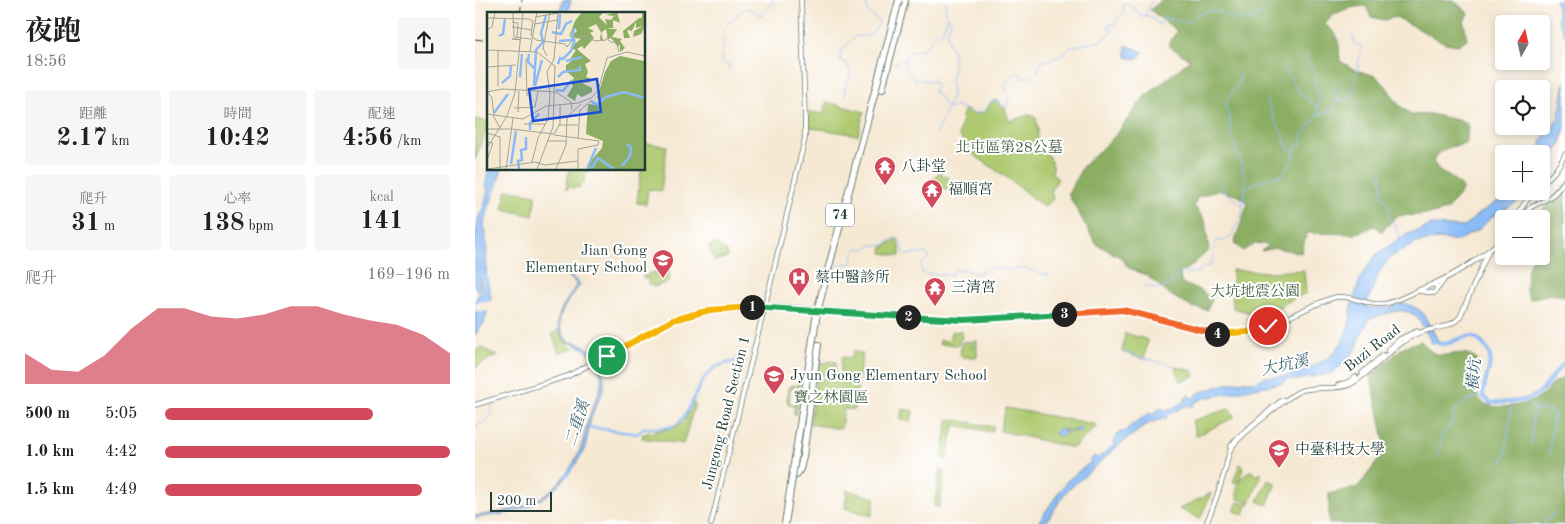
<!DOCTYPE html>
<html lang="zh-TW">
<meta charset="utf-8">
<style>
:root{--surface:#fff;--page:#f6f6f6;--text:#202124;--muted:#757577;--accent:#d1495b}
body{margin:0;font-family:"Old Standard TT","Noto Serif TC",serif;background:var(--page);color:var(--text);height:100vh;display:flex;flex-direction:column;font-size:19px;white-space:nowrap}
*{box-sizing:border-box;margin:0}
p{font-size:16px;color:var(--muted)}
.icon{flex:none;width:28px;height:28px;fill:none;stroke:currentColor;stroke-width:2;stroke-linecap:round;stroke-linejoin:round}
.map{position:relative;flex:1;overflow:hidden}
.drawer{display:flex;flex-direction:column;background:var(--surface);width:475px}
.drawer>*{flex:none}
.needle{width:32px;rotate:8deg}
.buttons{position:absolute;left:1020px;top:15px;display:grid;gap:10px}
.buttons a{display:grid;place-items:center;width:55px;height:55px;border-radius:5px;background:var(--surface);box-shadow:0 2px 8px #0003;font-size:25px}
.scale{position:absolute;left:15px;bottom:12px;width:62px;box-sizing:border-box;padding-left:5px;border:2px solid #1f3d34;border-top:0;font-size:14px;line-height:18px;white-space:nowrap;color:#1f3d34;-webkit-text-stroke:4px #fff;paint-order:stroke}
.pin{position:absolute;display:grid;place-items:center;width:42px;height:42px;color:#fff;margin:-21px;border:2px solid #fff;border-radius:50%;box-shadow:0 1px 5px #0007}
.km{position:absolute;width:25px;height:25px;margin:-12px;border-radius:50%;background:#222;color:#fff;font-size:14px;line-height:25px;text-align:center}
.round{display:grid;place-items:center;flex:none;width:52px;height:52px;border-radius:5px;background:var(--page)}
.headline{display:flex;align-items:center;justify-content:space-between;height:85px;padding:0 25px}
h1{font-size:28px;font-weight:700;line-height:38px}
.stats{display:grid;grid-template-columns:repeat(3,1fr);gap:8px;height:85px;padding:5px 25px}
.stats div{display:grid;align-content:center;border-radius:5px;background:var(--page);text-align:center}
.stats b{font-size:25px;font-weight:700}
.stats small{font-size:14px;font-weight:400}
.stats p{font-size:14px}
.chart{height:140px;padding:10px 25px}
.chart p{display:flex;justify-content:space-between}
.chart svg{width:100%;height:90px;margin-top:5px;fill:var(--accent);opacity:.7}
ul{padding:0 25px;list-style:none;font-size:16px}
li{display:grid;grid-template-columns:80px 60px 1fr;align-items:center;height:38px}
li i{height:12px;border-radius:6px;background:var(--accent)}
main{display:flex;flex:1;min-height:0}
.map>svg:first-child{display:block}
.green{fill:#afca71;stroke:#678452;fill-rule:evenodd}
.forest{fill:#8bae63;stroke:#55764c}
.water{fill:#8abbf6;stroke:#547c95}
.pier{fill:#f6e9d4}
.lines{fill:none;stroke-linecap:round;stroke-linejoin:round}
.stream{stroke:#8abbf6;stroke-width:1}
.canal{stroke:#8abbf6;stroke-width:2.5}
.river{stroke:#8abbf6;stroke-width:4}
.secondary-casing{stroke:#6a796c;stroke-width:5.5}
.highway-casing{stroke:#6a796c;stroke-width:8}
.secondary{stroke:#fff;stroke-width:4}
.highway{stroke:#fff;stroke-width:6}
.rail{stroke:#1f3d34;stroke-width:1;stroke-dasharray:8 4;stroke-linecap:butt}
.highway-bridge-casing{stroke:#6a796c;stroke-width:8;stroke-linecap:butt}
.highway-bridge{stroke:#fff;stroke-width:6}
.split-1-casing{stroke:#fff;stroke-width:10}
.split-2-casing{stroke:#fff;stroke-width:10}
.split-3-casing{stroke:#fff;stroke-width:10}
.split-4-casing{stroke:#fff;stroke-width:10}
.split-5-casing{stroke:#fff;stroke-width:10}
.split-1{stroke:#f5b400;stroke-width:6}
.split-2{stroke:#22a559;stroke-width:6}
.split-3{stroke:#22a559;stroke-width:6}
.split-4{stroke:#f0652b;stroke-width:6}
.split-5{stroke:#f5b400;stroke-width:6}
.labels{text-anchor:middle;dominant-baseline:central;stroke-width:4;stroke-linejoin:round;paint-order:stroke}
.shield{fill:#fff;stroke:#627771;stroke-width:1}
.shield-label{font-size:14px;font-weight:bold;fill:#1f3d34}
.park-label{font-size:15px;fill:#436043;stroke:#fff}
.poi-label{font-size:15px;fill:#1f3d34;stroke:#fff;text-anchor:start}
.street-label{font-size:15px;fill:#1f3d34;stroke:#fff}
.water-label{font-size:16px;font-style:italic;fill:#3f636e;stroke:#fff}
.inset-river{fill:none;stroke:#8abbf6;stroke-width:2.5}
.inset-road{fill:none;stroke:#a0a494;stroke-width:1}
.view{fill:#1d4ed8;fill-opacity:0.15;stroke:#1d4ed8;stroke-width:2.5}
.inset-edge{fill:none;stroke:#1f3d34;stroke-width:2.5}
</style>
<main>
<section class="drawer">
<div class="headline"><div><h1>夜跑</h1><p>18:56</p></div><a class="round"><svg class="icon" aria-label="share" viewBox="0 0 24 24"><path d="M12 15V3M7 8l5-5 5 5M5 13v7h14v-7"/></svg></a></div>
<div class="stats">
<div><p>距離</p><b>2.17<small> km</small></b></div>
<div><p>時間</p><b>10:42</b></div>
<div><p>配速</p><b>4:56<small> /km</small></b></div>
</div>
<div class="stats">
<div><p>爬升</p><b>31<small> m</small></b></div>
<div><p>心率</p><b>138<small> bpm</small></b></div>
<div><p>kcal</p><b>141</b></div>
</div>
<div class="chart"><p><span>爬升</span>169–196 m</p>
<svg viewBox="0 0 160 44" preserveAspectRatio="none"><path d="M0 44V29L10 37L20 38L30 30L40 17L50 7L60 7L70 11L80 12L90 10L100 6L110 6L120 10L130 13L140 15L150 20L160 29V44z"/></svg>
</div>
<ul>
<li><b>500 m</b>5:05<i style="width:73%"></i></li>
<li><b>1.0 km</b>4:42<i style="width:100%"></i></li>
<li><b>1.5 km</b>4:49<i style="width:90%"></i></li>
</ul>
</section>
<div class="map">
<svg width="1090" height="524" viewBox="0 0 1090 524">
<rect width="100%" height="100%" fill="#fff"/>
<filter id="ink" filterUnits="userSpaceOnUse"><feTurbulence type="fractalNoise" baseFrequency=".02" numOctaves="2"/><feDisplacementMap in="SourceGraphic" scale="10" xChannelSelector="R" yChannelSelector="G"/><feConvolveMatrix kernelMatrix="1 2 1 2 8 2 1 2 1" color-interpolation-filters="sRGB"/></filter>
<filter id="wash" filterUnits="userSpaceOnUse"><feTurbulence type="fractalNoise" baseFrequency=".0096" numOctaves="4" result="noise"/><feDisplacementMap in="SourceGraphic" scale="20" xChannelSelector="R" yChannelSelector="G"/><feGaussianBlur stdDeviation="1.12" result="paint"/><feColorMatrix in="noise" values="0 0 0 0 0 0 0 0 0 0 0 0 0 0 0 0 0 1.4 0 .05"/><feComposite in="paint" operator="in"/></filter>
<g filter="url(#wash)">
<rect width="100%" height="100%" fill="#f6e9d4"/>
<g class="green">
<path d="M521,100L530,108L534,121L555,115L561,118C561,122 563,127 563,131C562,139 560,145 566,151L572,152L578,166L577,174L583,179L576,190L578,199L569,207L534,179L493,151L495,146L484,136L487,117L490,109L498,114L509,112L515,104Z"/>
<path d="M352,102L389,112L383,135L332,127L334,112L348,114Z"/>
<path d="M0,119L14,122L0,160Z"/>
<path d="M169,143L192,146L186,191L173,189L171,204L162,203L166,169H169Z"/>
<path d="M94,169H117L116,172L111,171L109,183L105,187L97,188L94,186L93,189H91Z"/>
<path d="M464,172L483,184L477,193L456,183Z"/>
<path d="M32,190L61,195L58,216L28,209Z"/>
<path d="M422,239L425,248V256L407,253L408,247Z"/>
<path d="M242,244L252,252L253,257L239,261L234,246Z"/>
<path d="M194,267L195,270L193,271L195,277L193,282L179,287L173,283V278L169,279L168,276Z"/>
<path d="M757,270L794,272L829,270L831,293L812,302L797,313L779,314L758,308Z"/>
<path d="M84,330L87,338L98,349L84,353L77,334Z"/>
<path d="M487,331V338L485,339L484,345L464,344L465,340L474,341L476,332Z"/>
<path d="M650,333L673,340L669,359L647,352Z"/>
<path d="M496,341V348L498,349V341H502V357H486L485,355L487,342Z"/>
<path d="M6,347L23,356L14,359L0,368V351Z"/>
<path d="M378,351L388,354L383,380L366,377L365,375L367,357L377,358Z"/>
<path d="M353,361L361,362L360,375L358,376L343,374V362L353,363Z"/>
<path d="M700,366L718,371L720,376L705,382Z"/>
<path d="M341,378L383,384L379,410L369,409L366,429L335,424Z"/>
<path d="M324,379H325L321,414H319L320,406L314,405L312,401L313,388L318,385L323,387ZM319,387L322,390L321,402L316,405L314,400L315,389Z"/>
<path d="M218,402L220,404L208,444L167,438L168,434L201,427L210,419Z"/>
<path d="M531,408L620,424L621,427L598,448L526,431L525,430Z"/>
<path d="M427,409L438,411L436,422L425,420Z"/>
<path d="M753,409H755L759,416L758,418L721,436L717,421Z"/>
<path d="M475,419L519,427L517,432L479,425L472,460L467,458L473,421Z"/>
<path d="M765,464L769,466L763,483L758,482Z"/>
<path d="M465,469L470,471L464,507L459,506Z"/>
<path d="M777,471L783,476L785,472L787,473L774,505L772,504L773,500L768,501L763,499C759,489 766,472 777,471Z"/>
<path d="M793,480L801,483L792,505L783,501Z"/>
<path d="M372,490L400,498L397,516L370,508Z"/>
<path d="M736,493L725,519L704,509Z"/>
<path d="M763,502L772,505L769,515L759,511Z"/>
</g>
<g class="forest">
<path d="M686,0H978L993,13L989,22L992,39L983,45L970,43L921,17L909,20L896,17L891,6C876,7 859,10 850,25C867,36 863,42 865,61L880,70L901,76L911,86L923,104L937,115L955,114L991,122L993,128L991,144C976,146 966,148 958,161L965,172L977,178L988,189L972,210L957,214L922,216L906,232L900,226L880,234L832,233L826,253L801,248L786,251L795,245L780,243L768,251L759,243L773,203L764,196L742,190L722,198L719,206L730,220L734,250L714,268L705,272L706,283L727,291L737,300L732,310L716,307L697,296L671,275L654,268L645,257L621,244L593,194L608,166L640,136L669,97L715,60L693,45L702,31L675,10Z"/>
<path d="M1090,185V296L1075,294L1055,299L1051,291L1052,272L1057,256H1066L1065,219L1067,211Z"/>
<path d="M946,341C949,344 953,349 957,352C973,361 987,345 1002,360L995,374C998,382 1001,396 1007,402C1019,412 1055,405 1066,396C1078,385 1072,384 1090,378V524H854V494L883,487L911,450L896,376L928,347Z"/>
</g>
<g class="water">
<path d="M88,0H96L92,14H84Z"/>
<path d="M1080,0H1085L1090,18V35L1083,19L1082,7Z"/>
<path d="M651,45L668,52L663,59L651,57Z"/>
<path d="M1090,80V127L1086,143L1066,178V154H1064L1067,140L1084,117Z"/>
<path d="M14,165V169H27L9,223L12,247L11,274L16,297L9,323L0,335V302L5,292L6,279L4,278V286L2,291L0,288V240L4,216L8,209L13,191L11,184Z"/>
<path d="M1038,191H1054L1044,201L1015,218L1006,228L983,241L963,239L942,243L915,257L905,271L890,307L911,308L929,303L941,308L947,312L965,344L957,343C946,326 944,306 917,312C909,314 902,317 894,318L892,324L885,336L882,347L871,362L857,373L822,380C817,380 811,378 806,383L730,398L720,402L718,407L713,405L695,414L691,418L674,423L644,445L590,493L570,524H562L591,482L605,470L616,462L615,460L619,456L623,458L639,445L641,435L645,432H649L654,427L675,413L681,414V411L686,407L687,410C695,410 705,405 711,400L710,397L714,395L716,399L724,393L751,384L770,381L781,382L789,377L812,376L839,366L856,356L868,341L874,325L877,304L885,279L893,266L901,255L930,235L949,228L957,225L989,227L1002,215Z"/>
<path d="M91,272L105,284C92,305 74,318 93,341C98,342 103,343 108,345C122,353 133,375 128,391C125,399 120,406 117,415C113,427 113,441 108,452C101,465 89,481 77,491C52,512 31,514 0,518V516C27,512 53,509 75,491C89,479 104,458 108,440C110,433 111,425 114,418C117,407 124,396 126,385C129,362 113,347 92,342C72,319 90,306 102,284L90,273Z"/>
<path d="M605,427L608,430L605,432L588,430L592,433L585,436L579,433L583,429L599,431Z"/>
</g>
<path class="pier" d="M18,301L16,311H0V302Z"/>
<g class="lines">
<g class="stream">
<path d="M671,16L677,17L683,24H686L688,18L713,22L722,14C727,14 730,11 734,11C742,10 753,14 757,20L767,17L771,21H775L786,14"/>
<path d="M252,25L270,8L277,10L286,16L295,6L298,0"/>
<path d="M250,28L246,61L247,63L254,64V71"/>
<path d="M430,62L433,52C447,51 455,47 459,34L467,32L473,17"/>
<path d="M419,64L426,60L430,62L429,66L439,79L459,81L461,86L458,91C460,93 463,94 464,96C469,102 467,106 477,109L480,106L500,114L511,111L516,101H523L525,105L531,108L534,96L530,88L532,81L541,72L544,73L546,77L556,78L564,70L565,63L580,58L589,54L596,47L625,41L637,33L638,30L633,27L634,24H640L642,19L648,13L649,3L661,9L664,14L670,16L677,0"/>
<path d="M809,69L823,91L840,105"/>
<path d="M765,74L764,82L753,99L751,106L754,116L756,132L770,177L771,188"/>
<path d="M859,88L863,99"/>
<path d="M370,96V87L376,74L371,63L365,60L366,53L369,48L381,36C396,38 397,34 405,22L393,12L391,4L387,0"/>
<path d="M791,98L802,125L808,133L812,147L818,152"/>
<path d="M843,115L858,111L863,99L870,101L876,98C882,82 882,65 887,47L880,43L878,37"/>
<path d="M461,133L473,106L477,95L476,79L480,68L478,63L479,55L474,44L472,35L476,21C471,14 468,8 472,0"/>
<path d="M906,174L908,190L906,194L915,207L913,215L922,229L926,239"/>
<path d="M798,177L807,175L818,160L820,148L827,144L828,140L826,137L843,115L842,106L844,104V94L840,85L841,75L832,58V53"/>
<path d="M745,185C750,195 759,198 768,205"/>
<path d="M764,220L767,215L769,191C775,183 785,181 794,178"/>
<path d="M422,237L425,240L430,255L450,253L452,254L454,258C448,262 444,265 447,273L454,274L476,275L479,270L489,269L500,274L515,268L536,270L547,268L574,275"/>
<path d="M380,251L383,248L388,249L398,245L408,246L420,238"/>
<path d="M364,265L377,263L379,253"/>
<path d="M669,286L687,289L708,273L723,272L729,266H735C740,257 736,248 742,240C756,244 757,233 763,222"/>
<path d="M647,352L700,366"/>
<path d="M1051,400L1060,409L1058,415L1056,444"/>
<path d="M1060,409L1073,410L1079,414L1074,454"/>
<path d="M0,426C16,420 15,418 18,402"/>
<path d="M964,458L967,436L977,422L980,410L992,400L1008,396"/>
<path d="M1027,463L1031,453L1037,402"/>
<path d="M1036,518L1039,524"/>
<path d="M1069,524L1073,518L1081,512"/>
</g>
<g class="canal">
<path d="M113,427L163,434L168,428C178,428 194,430 203,423C209,419 212,411 216,404C231,373 234,362 271,361"/>
<path d="M90,476L100,463"/>
</g>
<path class="river" d="M960,342C977,351 991,324 1008,344C1011,348 1015,352 1015,357C1016,371 1008,383 1008,396L1015,403C1031,402 1054,404 1067,390C1075,382 1080,371 1090,363"/>
</g>
</g>
<g filter="url(#ink)">
<g class="lines">
<g class="secondary-casing">
<g id="secondary">
<path d="M1066,185C1077,175 1084,168 1090,154"/>
<path d="M1039,219L1054,197L1060,191"/>
<path d="M1046,219C1052,207 1059,206 1070,200C1078,196 1085,188 1090,180"/>
<path d="M958,284C980,275 1013,254 1029,236"/>
<path d="M945,291L959,293L969,280"/>
<path d="M913,350L925,339L942,331"/>
<path d="M887,373L908,355"/>
<path d="M863,385L873,382L881,377"/>
<path d="M0,405L93,376L198,320L235,310L268,307H308L483,320L648,311C693,316 733,342 779,331C808,323 833,305 861,297C878,295 892,306 908,304C922,303 953,284 960,284L962,288"/>
<path d="M755,447L763,437L807,400"/>
<path d="M236,524L298,273L330,138V118L326,0"/>
<path d="M731,524C739,506 745,488 750,470C752,463 753,453 757,447C762,438 815,395 825,391C841,385 858,391 874,385C898,372 914,348 939,335C953,327 974,330 985,317L1013,252"/>
</g>
</g>
<g class="highway-casing">
<g id="highway">
<path d="M407,89L430,0"/>
<path d="M321,475L325,469L328,456L343,345"/>
</g>
</g>
<use href="#secondary" class="secondary"/>
<use href="#highway" class="highway"/>
<g class="rail">
<path d="M45,14L47,0"/>
<path d="M0,39L14,41"/>
</g>
<g class="highway-bridge-casing">
<path id="highway-bridge" d="M310,524L342,312L424,0"/>
</g>
<use href="#highway-bridge" class="highway-bridge"/>
</g>
</g>
<g class="lines" filter="url(#ink)">
<g class="split-1-casing">
<path id="split-1" d="M132,356L198,320L235,310L277,307"/>
</g>
<g class="split-2-casing">
<path id="split-2" d="M277,307L433,317"/>
</g>
<g class="split-3-casing">
<path id="split-3" d="M433,317L489,320L589,314"/>
</g>
<g class="split-4-casing">
<path id="split-4" d="M589,314L648,310L742,334"/>
</g>
<g class="split-5-casing">
<path id="split-5" d="M742,334L772,332L793,326"/>
</g>
<use href="#split-1" class="split-1"/>
<use href="#split-2" class="split-2"/>
<use href="#split-3" class="split-3"/>
<use href="#split-4" class="split-4"/>
<use href="#split-5" class="split-5"/>
</g>
<defs>
<g id="temple-pin" transform="scale(1.125)"><path d="M0 17L-7.5 6A9.5 9.5 0 1 1 7.5 6Z" fill="#d1495b" stroke="#fff"/><path d="M0-6L5-2H3V0L6.5 2.5H4V6H1.5V3h-3V6H-4V2.5H-6.5L-3 0V-2H-5Z" fill="#fff"/></g>
<g id="school-pin" transform="scale(1.125)"><path d="M0 17L-7.5 6A9.5 9.5 0 1 1 7.5 6Z" fill="#d1495b" stroke="#fff"/><path d="M0-5L7-2L0 1L-7-2ZM-4 1L0 2.5L4 1V4Q0 6-4 4Z" fill="#fff"/></g>
<g id="hospital-pin" transform="scale(1.125)"><path d="M0 17L-7.5 6A9.5 9.5 0 1 1 7.5 6Z" fill="#d1495b" stroke="#fff"/><path d="M-5-5h3v3.5h4V-5h3V5h-3V1.5h-4V5h-3Z" fill="#fff"/></g>
<g id="university-pin" transform="scale(1.125)"><path d="M0 17L-7.5 6A9.5 9.5 0 1 1 7.5 6Z" fill="#d1495b" stroke="#fff"/><path d="M0-5L7-2L0 1L-7-2ZM-4 1L0 2.5L4 1V4Q0 6-4 4Z" fill="#fff"/></g>
</defs>
<g fill-rule="evenodd">
<use href="#temple-pin" x="410" y="167"/>
<use href="#temple-pin" x="457" y="190"/>
<use href="#school-pin" x="188" y="260"/>
<use href="#hospital-pin" x="324" y="278"/>
<use href="#temple-pin" x="460" y="288"/>
<use href="#school-pin" x="299" y="376"/>
<use href="#university-pin" x="804" y="450"/>
</g>
<g class="labels">
<rect class="shield" x="351" y="203.5" width="28" height="23" rx="4"/>
<g class="shield-label">
<text x="365" y="215">74</text>
</g>
<g class="park-label">
<text x="534" y="148">北屯區第28公墓</text>
<text x="780" y="292">大坑地震公園</text>
<text x="356" y="398">寶之林園區</text>
</g>
<g class="poi-label">
<text x="426" y="167">八卦堂</text>
<text x="473" y="190">福順宮</text>
<text x="172" y="251" text-anchor="end">Jian Gong<tspan x="172" dy="17">Elementary School</tspan></text>
<text x="340" y="278">蔡中醫診所</text>
<text x="476" y="288">三清宮</text>
<text x="315" y="376">Jyun Gong Elementary School</text>
<text x="820" y="450">中臺科技大學</text>
</g>
<g class="street-label">
<text transform="translate(898 349) rotate(-38)">Buzi Road</text>
<text transform="translate(252 413) rotate(-76)">Jungong Road Section 1</text>
</g>
<g class="water-label">
<text transform="translate(810 366) rotate(-12)">大坑溪</text>
<text transform="translate(1000 375) rotate(-85)">橫坑</text>
<text transform="translate(103 424) rotate(-72)">二重溪</text>
</g>
</g>
<g transform="translate(12 12)">
<rect width="158" height="158" fill="#f6e9d4"/>
<path d="M95,0L116,1L112,5L120,13L118,7L124,8L127,4L119,3L130,0L133,11L126,8V15H129L120,17H130L125,25L135,27L133,29L138,36L133,40V32L131,35L124,26L121,27L119,17L114,21L116,28H113L114,20L109,12L101,16L107,19L103,21L107,26L97,37L95,34L90,37L104,49L98,52L101,60L99,65L103,66L104,70L95,71L105,76V80L95,85L90,82L88,89L80,84L86,74L84,71L87,66L79,59V53L89,46L83,47L89,38L85,37L86,33L94,27L83,25L90,19L88,16L85,22L82,25L88,9ZM155,0H157V16L154,22L146,25L147,19L156,14L149,16V10L145,19L140,18L143,26H137L136,19L152,6H155ZM133,44L157,49V157H102L103,150L115,136L116,129L99,122L101,92L111,93L116,88L110,86L118,60L124,49Z" fill="#8bae63"/>
<path class="inset-river" d="M72,17L73,2M65,20L74,22L79,12L85,9M12,24L16,22L18,7M72,29L85,28L87,16M42,42L41,50L47,56M79,49L95,45M71,52L73,46L76,47L84,39L88,27M33,65L35,42M71,65L76,60L93,58V54M15,71L23,64L24,54M47,74L49,38L56,30L54,21L59,3M48,74L55,48M69,78L76,79L85,68M104,89L110,93L119,85L137,80L158,86M7,101L21,82M43,118V111L52,102M24,152L29,119M135,154L143,144L144,136L140,132M32,157L31,149L35,148L34,138L39,137V125M100,157L109,136M104,157L111,146L127,157"/>
<path class="inset-road" d="M26,0L27,25L44,27M48,5L71,1M0,6L42,7L46,9L44,23L49,28L78,32L80,35L88,25L101,24L102,27L110,29L119,28L121,24V28L126,31L129,28L132,40M25,10L31,11L30,26M48,12L70,8M25,15L45,18M0,18L5,15L8,0M25,27H29L34,28ZM0,38L50,40L68,54L66,115L50,157M11,39V74M43,39L50,0M60,44L56,36L63,0M39,46L40,84M0,55L29,53M60,60L67,47L71,0M0,79L5,86L7,105L13,116M0,80L15,77L69,80L84,90L85,98M104,86L111,79L120,46L140,40L158,44M27,96L48,95L51,79M31,100L32,79M0,102L36,107L59,94L91,91L104,86M37,112H58M71,113H91M0,117H24M24,117L67,122M0,121L13,125V157M67,122L73,112V93M67,123L112,129L111,133L91,137V157M51,126L61,107L63,82L60,60M91,126L93,98L105,88M60,129H80M0,130L6,131L0,148M0,136L20,104L28,81L36,0M45,150L51,126M1,157L48,150L58,153L90,149M19,157L26,106M69,157L79,133L80,105L94,92"/>
<path class="view" d="M110,67L114,100L46,109L42,77Z"/>
<rect width="158" height="158" class="inset-edge"/>
</g>
</svg>
<div class="buttons">
<a><svg class="needle" viewBox="-14 -14 28 28"><path d="M0-13l5 13h-10z" fill="#e53935"/><path d="M0 13l5-13h-10z" fill="#757577"/></svg></a>
<a><svg class="icon" aria-label="locate" viewBox="0 0 24 24"><circle cx="12" cy="12" r="6"/><path d="M12 2v4M12 18v4M2 12h4M18 12h4"/></svg></a>
<a>+</a>
<a>−</a>
</div>
<div class="scale">200 m</div>
<div class="pin" style="left:132px;top:356px;background:#1e9e55"><svg class="icon" aria-label="arrive" viewBox="0 0 24 24"><path d="M6 21V4h12l-3 4 3 4H6"/></svg></div>
<div class="pin" style="left:793px;top:326px;background:#d93025"><svg class="icon" aria-label="check" viewBox="0 0 24 24"><path d="M5 12l5 5 9-10"/></svg></div>
<b class="km" style="left:277px;top:307px">1</b>
<b class="km" style="left:433px;top:317px">2</b>
<b class="km" style="left:589px;top:314px">3</b>
<b class="km" style="left:742px;top:334px">4</b>
</div>
</main>
